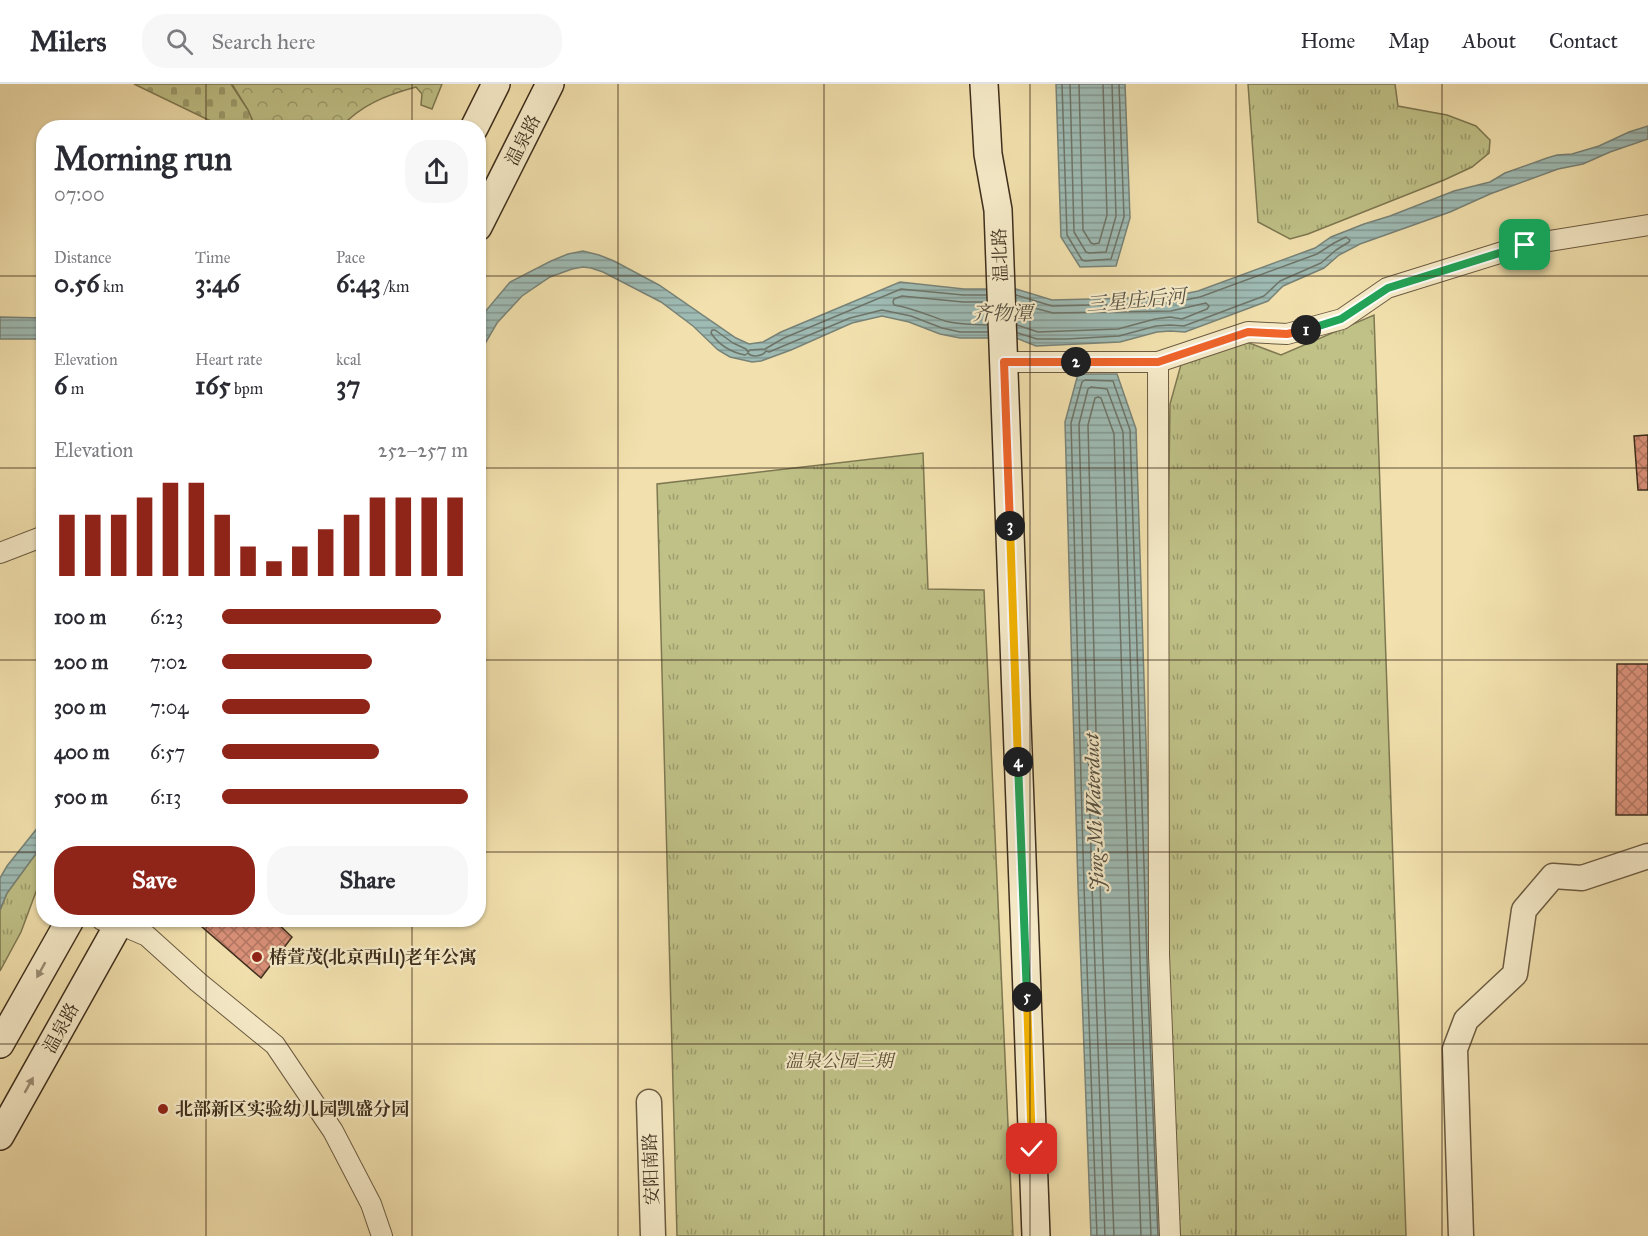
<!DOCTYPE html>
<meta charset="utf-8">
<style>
:root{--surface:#fff;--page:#f7f7f7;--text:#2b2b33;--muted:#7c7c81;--line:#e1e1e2;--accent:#8f2418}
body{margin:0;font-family:"IM FELL Great Primer","Noto Serif SC",serif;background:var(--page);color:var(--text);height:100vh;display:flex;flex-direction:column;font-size:22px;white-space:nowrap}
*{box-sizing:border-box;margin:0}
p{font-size:20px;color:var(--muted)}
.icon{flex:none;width:33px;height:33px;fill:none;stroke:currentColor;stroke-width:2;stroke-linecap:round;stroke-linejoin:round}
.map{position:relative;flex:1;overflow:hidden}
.panel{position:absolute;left:36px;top:36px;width:450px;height:807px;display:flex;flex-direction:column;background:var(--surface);border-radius:24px;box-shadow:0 2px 4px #0004}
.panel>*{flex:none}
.pin{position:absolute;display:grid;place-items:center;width:51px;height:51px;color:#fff;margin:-26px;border-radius:12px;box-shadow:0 3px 9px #0006}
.km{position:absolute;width:30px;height:30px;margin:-15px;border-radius:50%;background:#222;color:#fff;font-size:16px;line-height:30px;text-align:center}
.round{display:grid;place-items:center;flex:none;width:63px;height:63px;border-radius:24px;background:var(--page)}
.summary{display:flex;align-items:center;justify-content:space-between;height:102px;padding:0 18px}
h1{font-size:33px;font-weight:700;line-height:45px}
.figures{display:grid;grid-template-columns:repeat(3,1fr);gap:9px;height:102px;padding:6px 18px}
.figures div{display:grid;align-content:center}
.figures b{font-size:26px;font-weight:700}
.figures small{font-size:16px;font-weight:400}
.figures p{font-size:16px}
.chart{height:168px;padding:12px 18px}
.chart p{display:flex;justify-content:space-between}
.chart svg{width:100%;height:108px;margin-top:6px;stroke:var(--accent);stroke-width:6}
.cta{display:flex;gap:12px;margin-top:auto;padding:12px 18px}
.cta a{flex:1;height:69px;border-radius:24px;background:var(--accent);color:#fff;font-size:24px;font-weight:700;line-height:69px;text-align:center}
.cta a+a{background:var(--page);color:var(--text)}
ul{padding:0 18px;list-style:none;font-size:20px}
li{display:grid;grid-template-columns:96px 72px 1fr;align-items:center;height:45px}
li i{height:15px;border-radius:8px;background:var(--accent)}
header{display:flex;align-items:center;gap:36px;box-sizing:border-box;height:84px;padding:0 30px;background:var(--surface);border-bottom:2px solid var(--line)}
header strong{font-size:28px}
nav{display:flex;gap:33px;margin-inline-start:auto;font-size:21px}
.search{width:420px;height:54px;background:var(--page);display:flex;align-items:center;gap:15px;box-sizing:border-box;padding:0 21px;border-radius:24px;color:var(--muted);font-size:22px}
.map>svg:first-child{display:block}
.grass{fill:url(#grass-tufts);stroke:#7e7852;stroke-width:1.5}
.forest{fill:url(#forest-crowns);stroke:#7e7852;stroke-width:1.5}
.cemetery{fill:url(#cemetery-stones);stroke:#7e7852;stroke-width:1.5}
.water{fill:url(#water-rules);stroke:#788378;stroke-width:1.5}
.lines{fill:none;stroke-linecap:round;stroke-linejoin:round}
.shore{stroke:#6e7468;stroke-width:1.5}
.building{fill:url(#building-cross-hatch);stroke:#3e2e1d;stroke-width:1.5}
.minor-casing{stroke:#6b5b41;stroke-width:22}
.tertiary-casing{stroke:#6b5b41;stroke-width:27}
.secondary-casing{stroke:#3e2e1d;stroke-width:30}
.minor{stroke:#f7ecca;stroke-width:20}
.tertiary{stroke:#f7ecca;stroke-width:24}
.secondary{stroke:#f7ecca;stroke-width:27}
.oneway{fill:#9a8d74}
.split-1-casing{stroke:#fff;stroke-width:12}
.split-2-casing{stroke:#fff;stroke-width:12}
.split-3-casing{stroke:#fff;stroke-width:12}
.split-4-casing{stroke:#fff;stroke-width:12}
.split-5-casing{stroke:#fff;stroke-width:12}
.split-6-casing{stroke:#fff;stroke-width:12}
.split-1{stroke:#22a559;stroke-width:8}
.split-2{stroke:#f0652b;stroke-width:8}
.split-3{stroke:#f0652b;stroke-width:8}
.split-4{stroke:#f5b400;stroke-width:8}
.split-5{stroke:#22a559;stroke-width:8}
.split-6{stroke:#f5b400;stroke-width:8}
.grid{fill:none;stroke:#3e2e1d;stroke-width:1.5;stroke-opacity:0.55}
.poi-dot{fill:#8f2418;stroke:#f7ecca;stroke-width:2}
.labels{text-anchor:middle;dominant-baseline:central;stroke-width:4.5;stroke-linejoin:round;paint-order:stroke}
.street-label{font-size:18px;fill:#3e2e1d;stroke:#f7ecca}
.poi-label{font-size:18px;font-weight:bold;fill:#3e2e1d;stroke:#f7ecca;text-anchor:start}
.park-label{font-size:18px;font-style:italic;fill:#584b32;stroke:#f7ecca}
.water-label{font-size:20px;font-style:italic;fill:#565143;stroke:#f7ecca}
</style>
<header>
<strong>Milers</strong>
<div class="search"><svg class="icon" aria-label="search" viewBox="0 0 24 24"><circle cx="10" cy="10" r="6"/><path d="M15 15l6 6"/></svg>Search here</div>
<nav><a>Home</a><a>Map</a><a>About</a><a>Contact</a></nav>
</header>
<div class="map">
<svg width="1648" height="1152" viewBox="0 0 1648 1152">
<defs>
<pattern id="grass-tufts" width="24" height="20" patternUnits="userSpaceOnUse" patternTransform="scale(1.5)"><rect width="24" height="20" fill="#bfc187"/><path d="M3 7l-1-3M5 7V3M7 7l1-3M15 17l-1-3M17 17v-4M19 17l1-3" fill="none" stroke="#9d9d6e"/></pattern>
<pattern id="forest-crowns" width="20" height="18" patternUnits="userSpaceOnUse" patternTransform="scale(1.5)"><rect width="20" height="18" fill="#bfc187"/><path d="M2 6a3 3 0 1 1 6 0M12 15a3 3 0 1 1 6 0" fill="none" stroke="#9d9d6e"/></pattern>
<pattern id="cemetery-stones" width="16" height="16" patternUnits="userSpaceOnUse" patternTransform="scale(1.5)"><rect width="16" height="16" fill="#bfc187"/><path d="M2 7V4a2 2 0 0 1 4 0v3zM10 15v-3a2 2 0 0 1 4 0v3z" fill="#9d9d6e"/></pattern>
<pattern id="water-rules" width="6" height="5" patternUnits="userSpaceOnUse" patternTransform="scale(1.5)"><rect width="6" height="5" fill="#9ebbb4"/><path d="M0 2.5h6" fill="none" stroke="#829892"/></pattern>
<pattern id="building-cross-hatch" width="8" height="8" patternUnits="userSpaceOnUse" patternTransform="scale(1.5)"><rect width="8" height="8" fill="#d99078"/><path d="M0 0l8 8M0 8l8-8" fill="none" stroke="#b17662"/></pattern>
</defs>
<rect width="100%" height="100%" fill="#f2e1ae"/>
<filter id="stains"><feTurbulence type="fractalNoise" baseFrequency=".00333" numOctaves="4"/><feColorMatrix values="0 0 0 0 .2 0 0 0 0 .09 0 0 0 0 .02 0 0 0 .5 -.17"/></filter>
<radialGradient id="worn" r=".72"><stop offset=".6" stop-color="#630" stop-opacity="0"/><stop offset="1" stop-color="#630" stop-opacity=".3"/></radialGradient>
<g class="grass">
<path d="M1248,0H1395L1398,22L1447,31L1476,42L1490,56L1489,69L1472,83L1444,96L1308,150L1290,155L1258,138Z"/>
<path d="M1374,231L1406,1152H1180L1163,806L1170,320L1182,277L1244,257L1281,271Z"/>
<path d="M923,369L928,505L984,506L1013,1152H677L657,400Z"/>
<path d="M43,760V789L21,848L0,887V826L7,809Z"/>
</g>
<path class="forest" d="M232,0H442L432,25L421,21L422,10L416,3C386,11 361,21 340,44L255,43L248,26Z"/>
<path class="cemetery" d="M134,0H231L248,26L255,43H223Z"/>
<g class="water">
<path d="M1056,0H1125L1130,134L1116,182L1080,183L1061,153Z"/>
<path d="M1648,42V55L1610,68L1583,80L1558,85L1490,110L1450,128L1360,160L1339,171L1324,184L1283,202L1268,217L1185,248L1170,247L1157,248L1120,258L1036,262L1016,254H960L940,250L909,238L882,232L852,239L791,266L761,277L752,278L730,273L718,266L693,242L661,218L603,188L591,184L583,183L572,185L550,193L522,212L497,239L479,270V235L510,198L551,177L568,170L583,167L599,171L614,177L659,201L736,254L749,260L763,258L781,248L900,198L964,205H1016L1052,216L1170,213L1198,207L1315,164L1331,153L1364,140L1390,132L1454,107L1490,98L1505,89L1547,74L1557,71L1572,70L1599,62L1629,48Z"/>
<path d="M0,233L43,234V255H0Z"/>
<path d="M1078,290H1117L1136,345L1154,907L1164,1152H1091L1078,802L1065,338Z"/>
<path d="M43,737V760L7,809L0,826V794L7,782Z"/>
</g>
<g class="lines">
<g class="shore">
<path d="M1062,0L1067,151L1082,176L1085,177L1111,175L1124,133L1119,0"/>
<path d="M1070,0L1074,148L1086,168L1089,169L1106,168L1116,132L1112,0"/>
<path d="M1079,0L1083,146L1091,159L1094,160L1099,159L1107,131L1103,0"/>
<path d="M986,211H963L901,205L784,254L765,265L750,266L748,268L746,265L733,259L715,246H712L711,249C719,261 730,268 745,271L748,269C752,274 763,272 766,267L769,268L850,234L882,226L911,232L942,244L960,248H988"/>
<path d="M1016,211L1052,222L1171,219L1200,213L1317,170L1334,159L1346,153L1350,156L1349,158L1336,166L1321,179L1280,197L1264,212L1184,242L1170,241L1156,242L1119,252L1067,255H1037L1018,249"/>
<path d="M986,218H963L902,212L894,215L893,218L894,221C912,224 928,231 945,237C959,241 973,240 987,241"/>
<path d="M1016,219L1053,229L1171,227L1206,219L1209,222L1207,225L1182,235L1170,233L1155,235L1118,245L1038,248L1017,241"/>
<path d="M1097,1152L1084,802L1071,339L1082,298L1085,296L1113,297L1130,346L1148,907L1158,1152"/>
<path d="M1105,1152L1092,802L1079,340L1088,305L1091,303L1107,305L1123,348L1141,907L1151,1152"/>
<path d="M1114,1152L1100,801L1088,341L1095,314L1098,313L1101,314L1114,350L1132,907L1141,1152"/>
</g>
</g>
<g class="building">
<path d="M1648,351V406H1638L1634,352Z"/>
<path d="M1617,580H1648V731H1616Z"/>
<path d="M194,836H274L292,853L261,894Z"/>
</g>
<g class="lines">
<g class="minor-casing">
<g id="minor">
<path d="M1004,278H1158L1248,248L1287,250L1342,235L1387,204L1525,161L1648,141"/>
<path d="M1158,278L1159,871L1170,1152"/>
<path d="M0,469L44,452"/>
<path d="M102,836L119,840L147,852L198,898L275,961L333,1047L371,1120L382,1152"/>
</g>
</g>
<g class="tertiary-casing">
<g id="tertiary">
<path d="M649,1018L653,1152"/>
<path d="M1461,1152L1455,965L1466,936L1515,890L1524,826L1553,792L1582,794L1648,772"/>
</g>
</g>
<g class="secondary-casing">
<g id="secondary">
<path d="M984,0L988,70L998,126L1036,1152"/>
<path d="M474,44L496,0"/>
<path d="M478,143L550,0"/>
<path d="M0,960L70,836"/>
<path d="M0,1052L121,836"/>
</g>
</g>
<use href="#minor" class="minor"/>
<use href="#tertiary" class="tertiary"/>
<use href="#secondary" class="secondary"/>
</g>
<defs><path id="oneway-solid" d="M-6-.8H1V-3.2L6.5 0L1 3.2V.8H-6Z" transform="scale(1.5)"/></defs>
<g class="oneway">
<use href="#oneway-solid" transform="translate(41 886) rotate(119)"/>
<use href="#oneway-solid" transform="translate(29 1001) rotate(-61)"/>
</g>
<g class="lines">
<g class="split-1-casing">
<path id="split-1" d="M1306,246L1341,235L1388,204L1525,161"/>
</g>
<g class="split-2-casing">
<path id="split-2" d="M1076,278H1158L1248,248L1287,250L1306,246"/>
</g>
<g class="split-3-casing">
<path id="split-3" d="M1010,442L1004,278H1076"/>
</g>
<g class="split-4-casing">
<path id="split-4" d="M1010,442L1018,678"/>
</g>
<g class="split-5-casing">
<path id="split-5" d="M1018,678L1027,913"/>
</g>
<g class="split-6-casing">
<path id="split-6" d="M1027,913L1032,1065"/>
</g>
<use href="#split-1" class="split-1"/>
<use href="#split-2" class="split-2"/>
<use href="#split-3" class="split-3"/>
<use href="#split-4" class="split-4"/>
<use href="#split-5" class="split-5"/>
<use href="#split-6" class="split-6"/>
</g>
<path class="grid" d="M206,0V44M412,0V44M618,0V1152M824,0V1152M1030,0V1152M1236,0V1152M1442,0V1152M0,192H44M478,192H1648M0,384H44M478,384H1648M0,576H44M478,576H1648M0,768H44M478,768H1648M206,836V1152M412,836V1152M0,960H1648"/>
<g class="poi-dot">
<circle cx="257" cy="873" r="6"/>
<circle cx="163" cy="1025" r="6"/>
</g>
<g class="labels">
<g class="street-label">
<text transform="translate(523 56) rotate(-63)">温泉路</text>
<text transform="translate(1000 171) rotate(-92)">温北路</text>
<text transform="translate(61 944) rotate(-61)">温泉路</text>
<text transform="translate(651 1085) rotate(-92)">安阳南路</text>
</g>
<g class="poi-label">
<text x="269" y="873">椿萱茂(北京西山)老年公寓</text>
<text x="175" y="1025">北部新区实验幼儿园凯盛分园</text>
</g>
<g class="park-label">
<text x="839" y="977">温泉公园三期</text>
</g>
<g class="water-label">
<text transform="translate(1136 216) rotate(-5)">三星庄后河</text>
<text x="1002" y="229">齐物潭</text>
<text transform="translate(1094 728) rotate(-92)">Jing-Mi Waterduct</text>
</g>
</g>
<rect width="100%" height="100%" filter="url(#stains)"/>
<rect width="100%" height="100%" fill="url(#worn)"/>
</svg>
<div class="pin" style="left:1525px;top:161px;background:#1e9e55"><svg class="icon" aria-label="arrive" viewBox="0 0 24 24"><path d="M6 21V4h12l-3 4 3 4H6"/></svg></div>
<div class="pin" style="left:1032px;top:1065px;background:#d93025"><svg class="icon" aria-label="check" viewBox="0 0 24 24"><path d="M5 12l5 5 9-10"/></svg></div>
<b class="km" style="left:1306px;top:246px">1</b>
<b class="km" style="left:1076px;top:278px">2</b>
<b class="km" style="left:1010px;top:442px">3</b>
<b class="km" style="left:1018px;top:678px">4</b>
<b class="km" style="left:1027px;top:913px">5</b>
<section class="panel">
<div class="summary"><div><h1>Morning run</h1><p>07:00</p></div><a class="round"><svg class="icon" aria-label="share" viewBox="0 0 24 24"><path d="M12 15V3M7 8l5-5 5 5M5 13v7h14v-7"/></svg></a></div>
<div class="figures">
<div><p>Distance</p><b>0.56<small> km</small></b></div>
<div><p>Time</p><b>3:46</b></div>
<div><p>Pace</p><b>6:43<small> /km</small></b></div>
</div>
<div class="figures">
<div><p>Elevation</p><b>6<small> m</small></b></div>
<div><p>Heart rate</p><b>165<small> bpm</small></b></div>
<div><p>kcal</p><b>37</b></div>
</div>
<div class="chart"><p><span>Elevation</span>252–257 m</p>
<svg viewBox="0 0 160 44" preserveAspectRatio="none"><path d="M5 44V19M15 44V19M25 44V19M35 44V12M45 44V6M55 44V6M65 44V19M75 44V32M85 44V38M95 44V32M105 44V25M115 44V19M125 44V12M135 44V12M145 44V12M155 44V12"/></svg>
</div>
<ul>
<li><b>100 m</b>6:23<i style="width:89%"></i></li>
<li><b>200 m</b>7:02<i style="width:61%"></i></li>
<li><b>300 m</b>7:04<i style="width:60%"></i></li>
<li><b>400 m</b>6:57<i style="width:64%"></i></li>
<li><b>500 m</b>6:13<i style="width:100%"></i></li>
</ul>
<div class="cta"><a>Save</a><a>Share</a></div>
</section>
</div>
